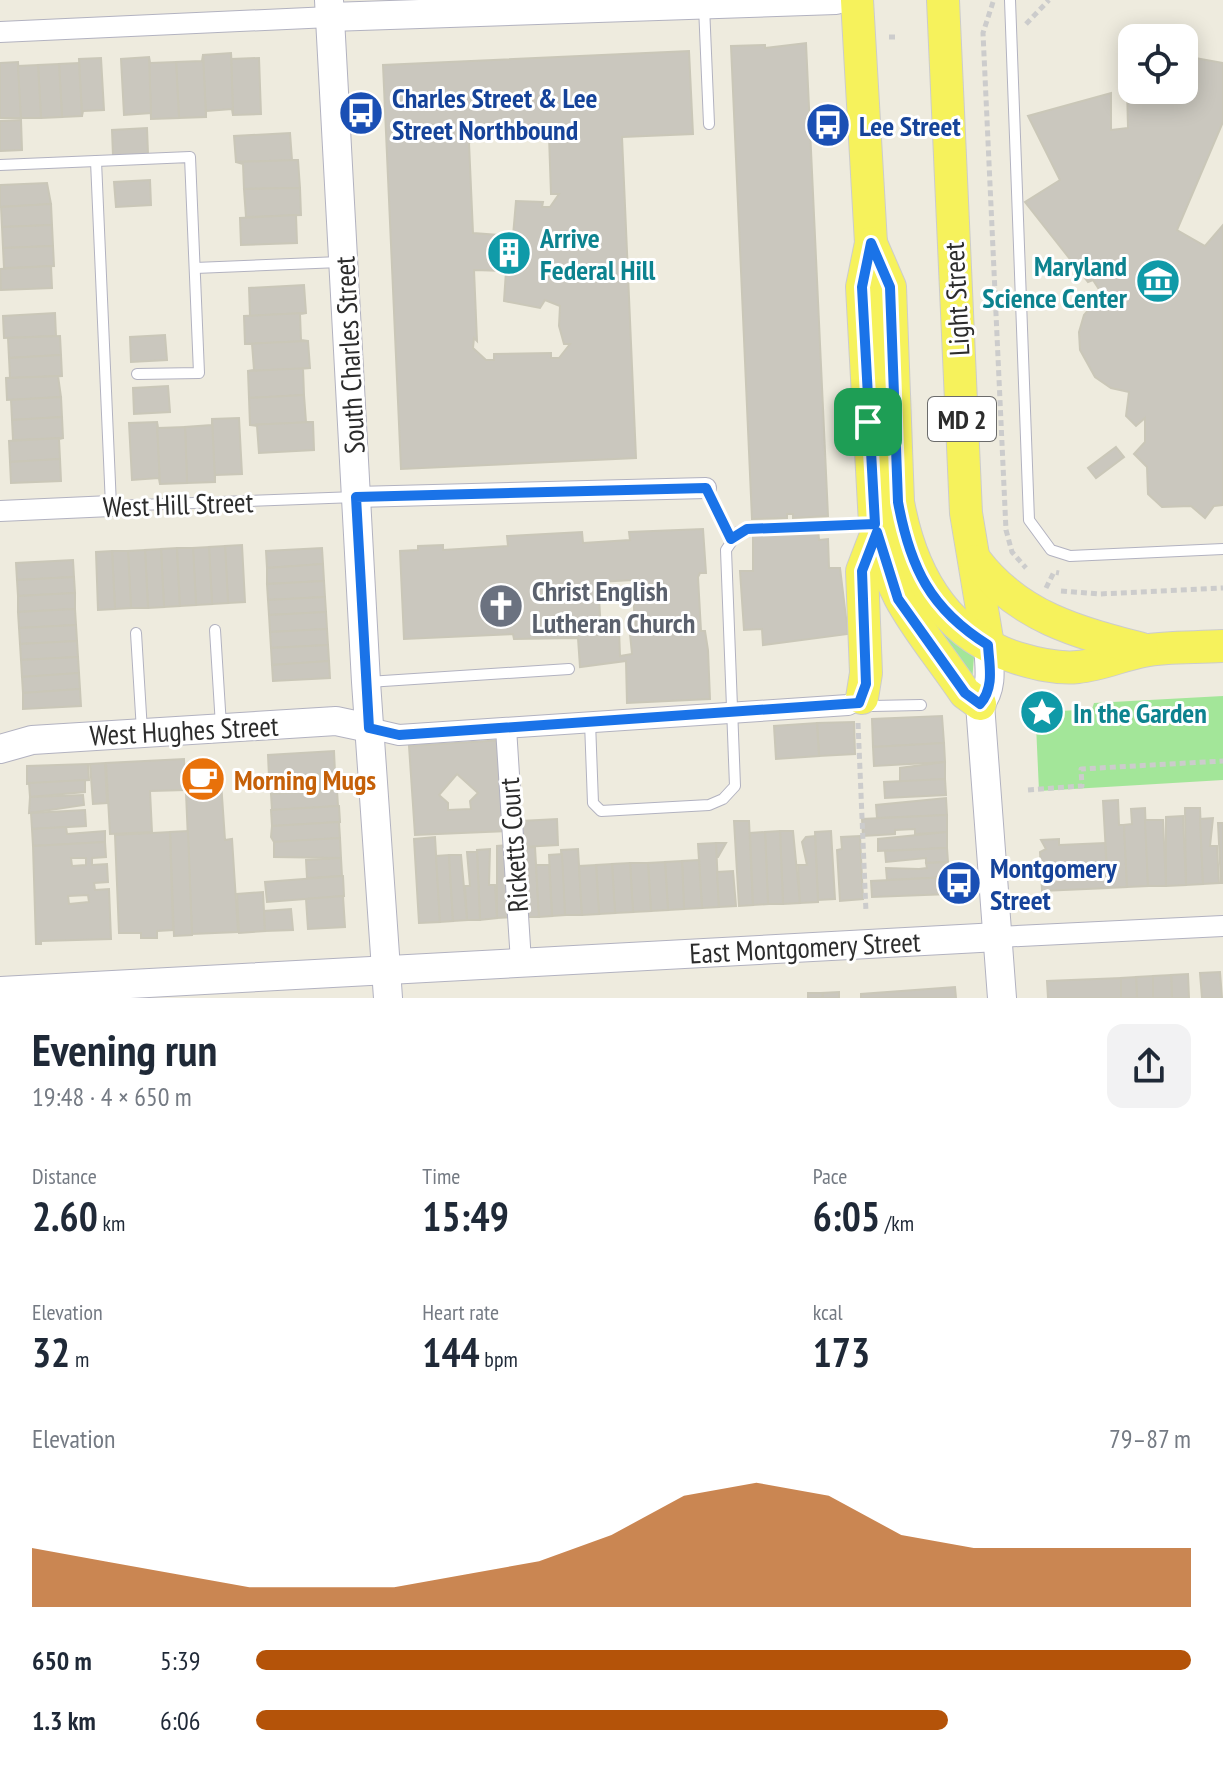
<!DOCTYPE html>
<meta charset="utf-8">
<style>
:root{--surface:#fff;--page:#f2f2f3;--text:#1f2937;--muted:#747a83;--accent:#b45309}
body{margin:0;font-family:"PT Sans Narrow",sans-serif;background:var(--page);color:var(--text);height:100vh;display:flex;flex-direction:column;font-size:30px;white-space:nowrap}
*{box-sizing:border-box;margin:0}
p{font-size:26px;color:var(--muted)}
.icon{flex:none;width:44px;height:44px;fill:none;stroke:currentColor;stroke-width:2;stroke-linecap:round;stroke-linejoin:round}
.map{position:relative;height:998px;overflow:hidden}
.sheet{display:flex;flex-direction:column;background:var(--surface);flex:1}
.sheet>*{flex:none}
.fabs{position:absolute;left:1118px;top:24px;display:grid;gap:16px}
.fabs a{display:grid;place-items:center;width:80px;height:80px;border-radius:16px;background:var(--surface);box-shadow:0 4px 20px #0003;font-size:40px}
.pin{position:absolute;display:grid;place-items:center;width:68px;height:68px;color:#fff;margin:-34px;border-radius:16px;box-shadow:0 4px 12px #0006}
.round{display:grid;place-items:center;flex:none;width:84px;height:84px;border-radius:16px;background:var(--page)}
.headline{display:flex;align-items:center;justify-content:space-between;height:136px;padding:0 32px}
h1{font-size:44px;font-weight:800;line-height:60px}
.figures{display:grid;grid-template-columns:repeat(3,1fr);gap:12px;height:136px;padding:8px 32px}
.figures div{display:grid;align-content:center}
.figures b{font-size:40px;font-weight:800}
.figures small{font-size:22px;font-weight:400}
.figures p{font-size:22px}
.chart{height:224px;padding:16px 32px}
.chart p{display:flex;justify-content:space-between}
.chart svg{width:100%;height:144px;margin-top:8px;fill:var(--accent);opacity:.7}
ul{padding:0 32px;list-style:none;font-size:26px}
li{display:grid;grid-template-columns:128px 96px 1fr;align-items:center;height:60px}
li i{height:20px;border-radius:10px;background:var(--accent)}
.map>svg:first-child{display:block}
.green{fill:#a3e699}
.building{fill:#cac7be;stroke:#cac7b8;stroke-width:2;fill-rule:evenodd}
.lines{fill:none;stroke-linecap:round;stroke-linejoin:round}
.lane-casing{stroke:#b2b2c0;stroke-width:12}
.street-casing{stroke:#b2b2c0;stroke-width:22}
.secondary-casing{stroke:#b2b2c0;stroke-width:30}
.primary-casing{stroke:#ccc;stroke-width:34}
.path{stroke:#ccc;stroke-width:5;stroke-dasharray:6 4;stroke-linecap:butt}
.lane{stroke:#fff;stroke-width:10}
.street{stroke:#fff;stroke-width:20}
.secondary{stroke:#fff;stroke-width:28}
.primary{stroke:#f6f25c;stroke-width:32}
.route-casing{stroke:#fff;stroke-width:16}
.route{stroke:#1a73e8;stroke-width:10}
.labels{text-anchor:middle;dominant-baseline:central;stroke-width:6;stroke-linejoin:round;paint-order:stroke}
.shield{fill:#fff;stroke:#6b6b6b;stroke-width:2}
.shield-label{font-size:26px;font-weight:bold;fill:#2c2c2c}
.transit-label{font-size:28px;font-weight:bold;fill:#164399;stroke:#fff;text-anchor:start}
.culture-label{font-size:28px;font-weight:bold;fill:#0d838f;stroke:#fff;text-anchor:start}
.street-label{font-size:28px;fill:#2c2c2c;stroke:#fff}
.worship-label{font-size:28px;font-weight:bold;fill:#5b616d;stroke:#fff;text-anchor:start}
.food-label{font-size:28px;font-weight:bold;fill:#c56008;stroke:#fff;text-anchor:start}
</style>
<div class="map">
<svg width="1223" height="998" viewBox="0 0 1223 998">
<rect width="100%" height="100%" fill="#eeebde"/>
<g class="green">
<path d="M927,616L974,656L972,682Z"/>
<path d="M1223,696V780L1039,791L1036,725L1046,712L1092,709L1094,703Z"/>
</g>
<g class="building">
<path d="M806,43L828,516L793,518V514H787V518L752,519L731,46L765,45V48Z"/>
<path d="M1126,44L1132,45V90H1184V56L1223,63V122L1177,230L1205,246L1223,225V505L1214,506L1205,518L1191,506L1162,507L1148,494L1147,467L1134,454L1145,442V418L1136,426L1126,416L1129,392L1111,388L1095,377L1080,350L1079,332L1084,315L1102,294L1093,280L1088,282L1025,202L1060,180L1028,116L1111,93V130L1128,128Z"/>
<path d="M689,51L693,134L622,137L636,458L401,469L383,65ZM542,124L553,135L549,136L551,194H559L550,207H542L543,202L516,201L513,236L473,233L469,143L480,136L535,133V125ZM474,270L506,271L504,301L540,308L545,300L560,306L559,326L564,344H570L559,358H551V353L494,354V360H486L473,348L474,338L477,341Z"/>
<path d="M231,53V59L259,58L261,114L233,115Z"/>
<path d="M231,53L233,115L232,109L206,111V117L203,55Z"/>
<path d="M203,55L206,117L179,118L176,62L202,61Z"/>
<path d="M149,57L150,63L176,62L179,118L151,119Z"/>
<path d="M149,57L151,113L124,115L121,59Z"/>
<path d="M101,58L104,110L83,111L82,116L79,59Z"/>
<path d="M18,62L21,118H0V63Z"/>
<path d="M79,63L82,116L62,117L59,64Z"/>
<path d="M59,64L62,117L41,118L38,65Z"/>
<path d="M38,65L41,118H21L18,66Z"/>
<path d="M21,120L22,150L0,151V121Z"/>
<path d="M147,128L148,154L113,156L112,130Z"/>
<path d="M290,133L292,160H298L236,162L234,136Z"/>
<path d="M298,160L300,188L244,189L243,164L236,162Z"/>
<path d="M150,180L151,205L116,207L114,182Z"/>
<path d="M47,183L51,204L0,207V185Z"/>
<path d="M300,188L301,215L246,217L244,189Z"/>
<path d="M51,204L52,225L2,227L1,207Z"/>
<path d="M296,215L297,243L241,245L240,218Z"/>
<path d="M52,225L53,246L3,248L2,227Z"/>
<path d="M53,246L54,266L4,268L3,248Z"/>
<path d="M51,266L52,288L1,290L0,269Z"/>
<path d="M304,285L306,313L244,316H250L249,288Z"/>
<path d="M55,313L56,336L4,338L3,316Z"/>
<path d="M306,313L300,314L301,340L308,341L245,344L244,316Z"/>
<path d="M165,335L167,360L131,362L130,337Z"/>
<path d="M60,336L61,355L9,358L8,338Z"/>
<path d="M308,341L310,368L248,371L254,370L252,344H245Z"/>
<path d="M61,355L62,376L10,378L9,358Z"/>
<path d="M303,368L304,395L249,398L248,371L310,368Z"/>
<path d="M58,376L61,397L7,400L6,378L62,376Z"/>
<path d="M168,386L170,412L134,414L133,388Z"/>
<path d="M304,395L306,422H313L250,425L249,398Z"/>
<path d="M61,397L62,417L12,420L11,400Z"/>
<path d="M62,417L63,438L13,440L12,420Z"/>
<path d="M239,418L242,474L215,475V482L212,419Z"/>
<path d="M212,419L215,482L187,483L185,427L212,425Z"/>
<path d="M157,422L160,484L159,478L132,480L129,423Z"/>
<path d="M157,422L158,428L185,427L187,483L160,484Z"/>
<path d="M313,422L314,450L259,453L257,426L250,425Z"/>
<path d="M63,438L59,439L60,459L10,462L9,441Z"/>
<path d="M1116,447L1124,457L1096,478L1088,468Z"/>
<path d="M60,459L61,481L11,483L10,462Z"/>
<path d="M818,527L819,540L828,539L829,568H840L848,634L763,645L762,629L744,630L740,571H753V531Z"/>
<path d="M703,529L706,573H700L698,577L701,631H705L708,650L710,699L627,703L626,661L580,667L578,638L514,639L513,634L404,639L400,551L418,550V546L443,545V550L508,546L507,536L582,532L583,543L630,540L629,532ZM633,580L635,634H630L632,654L620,656L619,630L601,631L598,582Z"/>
<path d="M242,545L245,602L228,603L225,546Z"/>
<path d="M225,546L228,603L212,604L209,547Z"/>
<path d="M209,547L212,604L196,605L193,548Z"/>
<path d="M177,548L180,606L164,607L161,549Z"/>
<path d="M177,548H193L196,605L180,606Z"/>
<path d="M322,548L323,564L267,568L266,551Z"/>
<path d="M161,549L164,607L148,608L145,550Z"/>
<path d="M145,550L148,608H131L128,551Z"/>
<path d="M112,551H128L131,608L115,609Z"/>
<path d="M112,551L115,609L98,610L96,552Z"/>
<path d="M73,560L74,577L17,580L16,563Z"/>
<path d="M323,564L324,581L267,584V568Z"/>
<path d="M74,577L75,593L18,596L17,580Z"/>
<path d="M324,581L325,597L268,600L267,584Z"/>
<path d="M75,593V609L18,612V596Z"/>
<path d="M325,597L326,612L269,615L268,600Z"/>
<path d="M75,609L76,625L19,628L18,612Z"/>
<path d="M326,612L327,629L270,632L269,615Z"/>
<path d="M76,625L77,641L20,644L19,628Z"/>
<path d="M327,629L328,645L271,648L270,632Z"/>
<path d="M77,641L78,657L21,660L20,644Z"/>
<path d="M328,645L329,661L272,665L271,648Z"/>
<path d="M78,657L79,673L22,677L21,660Z"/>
<path d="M329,661L330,678L273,681L272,665Z"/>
<path d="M79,673L80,689L23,693L22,677Z"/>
<path d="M80,689L81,706L23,709V693Z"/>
<path d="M942,716L944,743L873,747L872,719Z"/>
<path d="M854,722L855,754L819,756L817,723Z"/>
<path d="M817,723L819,756L776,759L774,726Z"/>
<path d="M503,740L508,831L415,835L409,746ZM457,774L478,793L470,801L471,809L448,810V803L439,795Z"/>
<path d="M944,743L945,762L874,766L873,747Z"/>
<path d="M334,751L335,773L269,777L268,755Z"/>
<path d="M184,759L185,790L150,791L152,832L110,834L106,763Z"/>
<path d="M945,762V779L900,782V768Z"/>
<path d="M105,763L107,803L93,804L90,764Z"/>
<path d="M88,764L89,780L27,784V766Z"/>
<path d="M220,767L225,840L232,839L238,932L192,934L185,769Z"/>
<path d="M336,773L337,790L271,794L270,781Z"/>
<path d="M945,779L946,795L885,798L884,782Z"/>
<path d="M85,780V792L30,797L29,783Z"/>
<path d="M337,790L338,806L272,810L271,794Z"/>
<path d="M83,795L84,805L29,813L30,797Z"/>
<path d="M946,798L947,815L877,818L876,805Z"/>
<path d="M1118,800L1119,825H1124L1127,887L1108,888L1103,801Z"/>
<path d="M339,806L340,822L272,826L271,810Z"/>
<path d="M1145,808L1148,886L1127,887L1124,825L1132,824L1131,809Z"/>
<path d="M1185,808H1200L1203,884L1186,885Z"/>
<path d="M85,810L86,826L32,829L31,813Z"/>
<path d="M947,815V832L915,834V829L895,830V834L863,836L862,819Z"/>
<path d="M1183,816L1186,885L1166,886V817Z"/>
<path d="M1213,818L1210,846H1217L1219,883L1203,884L1200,819Z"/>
<path d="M557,819L558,845L522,847L521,821Z"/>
<path d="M1145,820H1163L1166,886H1148Z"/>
<path d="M734,821H749L753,905L739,906Z"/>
<path d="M339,822L340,838L274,842L271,837L272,826Z"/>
<path d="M1218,823H1223V883H1221Z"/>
<path d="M66,827L67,834L105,831V842L33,846L32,829Z"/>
<path d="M188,831L192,935L174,936L170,832Z"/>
<path d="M780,831H793L800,903L783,904Z"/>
<path d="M780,831L783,904H768L765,832Z"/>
<path d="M831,831L835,899L818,900L815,832Z"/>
<path d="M170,832L173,930L157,931V938H141V933H119L115,835Z"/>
<path d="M765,832L768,904L753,905L750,833Z"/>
<path d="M947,832V848L878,851V839Z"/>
<path d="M815,836L818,902L800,903L798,865H807L802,842L806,837Z"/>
<path d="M860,836L863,899L840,901L837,850L842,849L841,837Z"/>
<path d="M435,837L440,922L419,923L414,839Z"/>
<path d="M340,838L341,858L274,857V842Z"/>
<path d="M1059,839V845L1105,843L1108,888L1042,891L1040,852L1046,849L1041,840Z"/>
<path d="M105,842L106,857L92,858V865L107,864L108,882L94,883L95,890L109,889L111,939L41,941V944H36L33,846ZM71,858H86V865L72,866ZM88,895L89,902L69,904L68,896Z"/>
<path d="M716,843H726L718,857H716Z"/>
<path d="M716,843L719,907L702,908L698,844Z"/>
<path d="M508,845L512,917L497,918V846Z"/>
<path d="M535,847L539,917H523L519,848Z"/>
<path d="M947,848L948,862L926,863V858L886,862L885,851Z"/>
<path d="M490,849L489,885H495L497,918L480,920L477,850Z"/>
<path d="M578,849L582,915H565L561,850Z"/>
<path d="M467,852H477L480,920H467L465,886H470Z"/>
<path d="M562,854L565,915L552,916L549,855Z"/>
<path d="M449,855L453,921L440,922L436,856Z"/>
<path d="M449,855H461L467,920L453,921Z"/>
<path d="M341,858L342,876L307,878L306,860Z"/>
<path d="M699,860L702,908L684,909L682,861Z"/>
<path d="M682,861L684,909L668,910L665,862Z"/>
<path d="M665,862L668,910L651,911L648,863Z"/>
<path d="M948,862L950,877L887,880L886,868L919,869L927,868L926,863Z"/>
<path d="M630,863H648L651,911L633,912Z"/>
<path d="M630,863L633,912L615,913L612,864Z"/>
<path d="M612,864L615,913L599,914L596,865Z"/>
<path d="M536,865H549L552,916L539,917Z"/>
<path d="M596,865L599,914L582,915L579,866Z"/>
<path d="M733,871L736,906L719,907L717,872Z"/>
<path d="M343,876L344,896L267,902L265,882Z"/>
<path d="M950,877V894L872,897L871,881Z"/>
<path d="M263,892L265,931L239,933L237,894Z"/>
<path d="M343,896L345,927L308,929L306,899Z"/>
<path d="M291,909L293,930L265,931L264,911Z"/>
<path d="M1220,972L1222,998H1202L1200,973Z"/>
<path d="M1188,974L1189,998H1172L1171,975Z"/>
<path d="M1171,975L1172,998H1153V976Z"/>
<path d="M1153,976V998H1137L1136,977Z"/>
<path d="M1136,977L1137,998H1121V978Z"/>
<path d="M1121,978V998H1048L1047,981Z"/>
<path d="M955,987L956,998H861V994Z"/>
<path d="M839,992V998H823L822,993Z"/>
<path d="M808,993H822L823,998H808Z"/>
</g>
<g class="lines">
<g class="lane-casing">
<g id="lane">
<path d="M1010,0L1029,520L1051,550L1070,556L1223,549"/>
<path d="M704,6L709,124"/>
<path d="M96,161L190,157L199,373L137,374"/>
<path d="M0,165L96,161L111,506L356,497"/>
<path d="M195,268L340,262"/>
<path d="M215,630L221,726"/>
<path d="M136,633L142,731"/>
<path d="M368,682L569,669"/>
<path d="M867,702L872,706L921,705"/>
<path d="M590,722L593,803L601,811L709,805L723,799L735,786L726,550L738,532L747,529L871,524"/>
</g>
</g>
<g class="street-casing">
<g id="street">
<path d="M0,32L330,17"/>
<path d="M356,497L706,488"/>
<path d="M0,511L111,506"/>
<path d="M369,728L399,735L848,705L862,698"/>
<path d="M506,728L521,962"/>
<path d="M998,937L1223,926"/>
</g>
</g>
<g class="secondary-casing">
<g id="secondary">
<path d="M329,0L366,682L388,998"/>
<path d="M330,17L836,0"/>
<path d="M988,645C989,665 994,687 980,704L1002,998"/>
<path d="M0,749L32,740L336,721L369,728"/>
<path d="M1,991L998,937"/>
</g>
</g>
<g class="primary-casing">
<g id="primary">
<path d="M857,0L871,243L862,287L875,524C889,601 923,631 965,693L980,704"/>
<path d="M943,0L966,513L988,645"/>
<path d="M871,243L890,287L898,502C911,573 944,635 1017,658C1037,664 1057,669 1078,667C1100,665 1122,655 1143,651C1169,646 1197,648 1223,646"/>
<path d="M976,561C1019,617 1077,632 1142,649"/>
<path d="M862,698L866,673L862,571L877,532"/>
</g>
</g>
<g class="path">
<path d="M993,2L983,33L1006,530L1012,552L1026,568"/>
<path d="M1026,24L1049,0"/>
<path d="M889,37H898"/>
<path d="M1046,588L1054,572L1059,573"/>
<path d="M1061,591L1099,594L1223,588"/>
<path d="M858,723L866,912"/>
<path d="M1028,790L1082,786L1081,769L1223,761"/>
</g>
<use href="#lane" class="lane"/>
<use href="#street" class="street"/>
<use href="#secondary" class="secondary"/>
<use href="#primary" class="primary"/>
</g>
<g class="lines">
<g class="route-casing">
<path id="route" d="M871,243L890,287L898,502C910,567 930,609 988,645C989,665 995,687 980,704L965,693L898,599L877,532L862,571L866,684L859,703L399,735L369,728L356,497L706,488L731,539L747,529L875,524L862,287Z"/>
</g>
<use href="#route" class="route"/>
</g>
<defs>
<g id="bus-disc" transform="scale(2.3)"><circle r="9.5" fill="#1a4fb4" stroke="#fff"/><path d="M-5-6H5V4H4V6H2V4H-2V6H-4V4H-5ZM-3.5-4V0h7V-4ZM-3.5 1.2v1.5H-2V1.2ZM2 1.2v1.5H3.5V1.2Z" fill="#fff"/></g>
<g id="building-disc" transform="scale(2.3)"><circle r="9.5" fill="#0f9aa8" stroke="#fff"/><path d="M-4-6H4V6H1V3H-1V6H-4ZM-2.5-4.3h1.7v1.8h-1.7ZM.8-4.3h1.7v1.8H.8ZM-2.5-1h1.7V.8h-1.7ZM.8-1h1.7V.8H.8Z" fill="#fff"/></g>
<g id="museum-disc" transform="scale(2.3)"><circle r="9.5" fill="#0f9aa8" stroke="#fff"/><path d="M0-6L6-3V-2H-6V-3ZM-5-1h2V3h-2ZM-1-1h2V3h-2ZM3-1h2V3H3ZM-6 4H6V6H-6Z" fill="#fff"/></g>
<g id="church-disc" transform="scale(2.3)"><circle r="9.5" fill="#6b7280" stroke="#fff"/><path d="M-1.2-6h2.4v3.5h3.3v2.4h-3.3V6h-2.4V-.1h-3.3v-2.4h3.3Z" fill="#fff"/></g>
<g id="sight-disc" transform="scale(2.3)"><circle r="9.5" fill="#0f9aa8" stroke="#fff"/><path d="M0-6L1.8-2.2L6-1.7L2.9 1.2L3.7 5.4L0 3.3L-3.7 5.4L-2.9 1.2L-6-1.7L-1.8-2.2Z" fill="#fff"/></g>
<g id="cafe-disc" transform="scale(2.3)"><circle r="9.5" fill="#e8710a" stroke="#fff"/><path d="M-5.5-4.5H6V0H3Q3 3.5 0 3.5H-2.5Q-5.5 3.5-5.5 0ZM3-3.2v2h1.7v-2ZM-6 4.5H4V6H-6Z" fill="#fff"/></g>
</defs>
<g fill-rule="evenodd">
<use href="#bus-disc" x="361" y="113"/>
<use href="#bus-disc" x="828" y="125"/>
<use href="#building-disc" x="509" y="253"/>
<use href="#museum-disc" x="1158" y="281"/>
<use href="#church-disc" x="501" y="606"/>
<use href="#sight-disc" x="1042" y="712"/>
<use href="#cafe-disc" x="203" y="779"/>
<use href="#bus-disc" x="959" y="883"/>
</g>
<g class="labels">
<rect class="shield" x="928" y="397" width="68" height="44" rx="6"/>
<g class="shield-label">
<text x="962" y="419">MD 2</text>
</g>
<g class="transit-label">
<text x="392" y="97">Charles Street &amp; Lee<tspan x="392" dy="32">Street Northbound</tspan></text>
<text x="859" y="125">Lee Street</text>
<text x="990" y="867">Montgomery<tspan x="990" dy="32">Street</tspan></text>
</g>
<g class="culture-label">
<text x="540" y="237">Arrive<tspan x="540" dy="32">Federal Hill</tspan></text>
<text x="1127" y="265" text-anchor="end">Maryland<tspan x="1127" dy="32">Science Center</tspan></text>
<text x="1073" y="712">In the Garden</text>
</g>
<g class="street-label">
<text transform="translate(956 299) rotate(-93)">Light Street</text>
<text transform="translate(349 355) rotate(-93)">South Charles Street</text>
<text transform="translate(178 504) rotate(-2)">West Hill Street</text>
<text transform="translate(184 730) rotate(-3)">West Hughes Street</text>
<text transform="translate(513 845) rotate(-94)">Ricketts Court</text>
<text transform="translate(805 947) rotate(-3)">East Montgomery Street</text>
</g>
<g class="worship-label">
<text x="532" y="590">Christ English<tspan x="532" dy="32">Lutheran Church</tspan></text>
</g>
<g class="food-label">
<text x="234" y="779">Morning Mugs</text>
</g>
</g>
</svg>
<div class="fabs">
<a><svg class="icon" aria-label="locate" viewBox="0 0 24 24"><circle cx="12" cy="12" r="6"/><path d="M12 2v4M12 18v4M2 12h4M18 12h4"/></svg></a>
</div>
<div class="pin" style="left:868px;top:422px;background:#1e9e55"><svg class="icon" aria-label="arrive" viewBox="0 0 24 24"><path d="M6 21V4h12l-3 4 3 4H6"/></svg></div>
</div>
<section class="sheet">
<div class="headline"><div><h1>Evening run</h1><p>19:48 · 4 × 650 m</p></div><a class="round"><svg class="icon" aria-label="share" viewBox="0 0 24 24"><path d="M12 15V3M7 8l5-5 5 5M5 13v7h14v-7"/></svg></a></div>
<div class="figures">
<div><p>Distance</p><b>2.60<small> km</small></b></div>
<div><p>Time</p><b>15:49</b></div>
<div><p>Pace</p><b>6:05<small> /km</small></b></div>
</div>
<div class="figures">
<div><p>Elevation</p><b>32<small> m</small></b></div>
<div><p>Heart rate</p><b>144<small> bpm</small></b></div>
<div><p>kcal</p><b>173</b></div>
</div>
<div class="chart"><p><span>Elevation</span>79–87 m</p>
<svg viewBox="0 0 160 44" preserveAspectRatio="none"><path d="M0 44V26L10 30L20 34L30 38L40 38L50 38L60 34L70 30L80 22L90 10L100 6L110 10L120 22L130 26L140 26L150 26L160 26V44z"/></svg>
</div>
<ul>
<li><b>650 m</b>5:39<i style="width:100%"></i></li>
<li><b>1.3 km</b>6:06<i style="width:74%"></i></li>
</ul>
</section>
